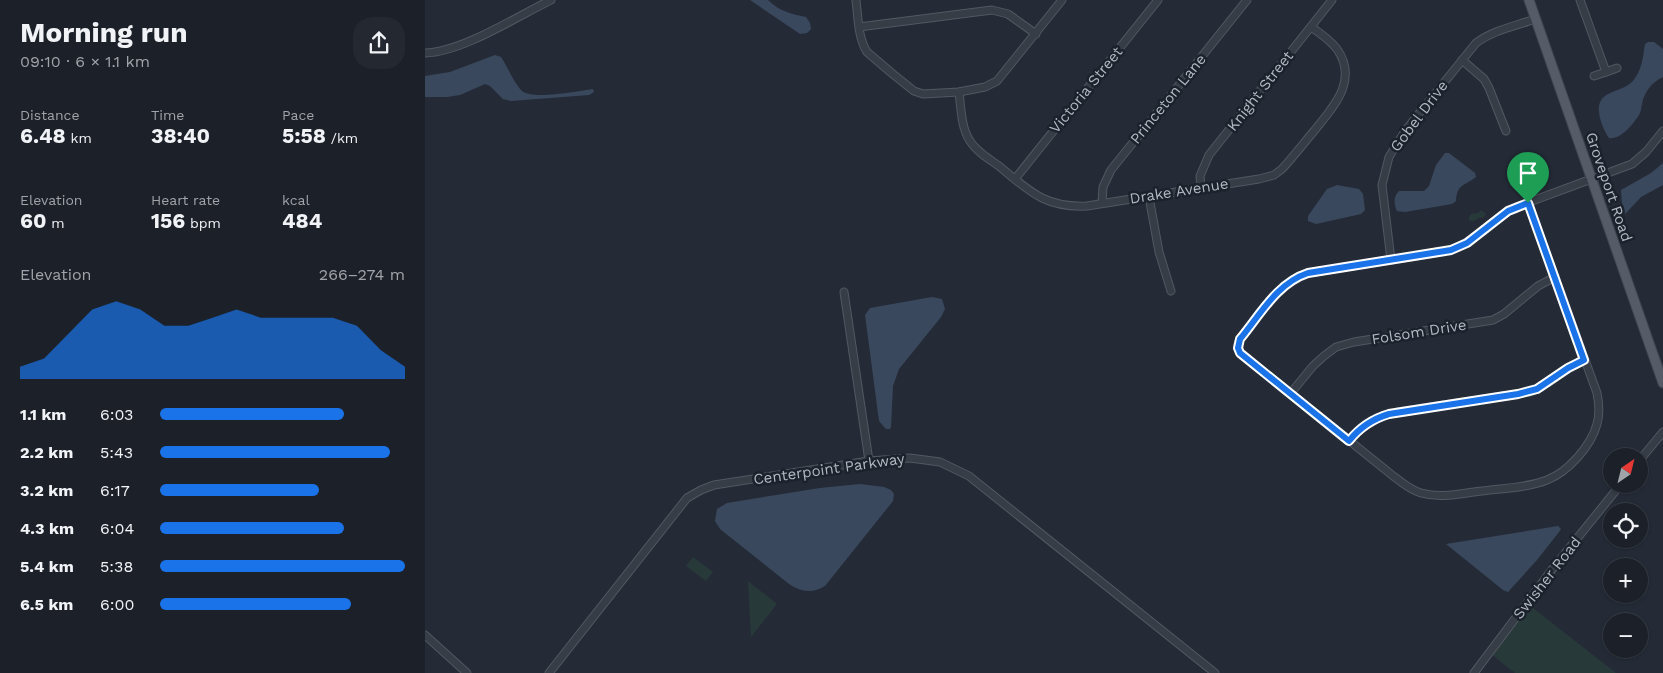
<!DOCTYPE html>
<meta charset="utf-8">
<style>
:root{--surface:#1b2029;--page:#242831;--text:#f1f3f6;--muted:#a0a3a8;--line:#393e46;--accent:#1a73e8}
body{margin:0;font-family:"Work Sans",sans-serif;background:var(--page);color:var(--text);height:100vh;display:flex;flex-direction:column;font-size:19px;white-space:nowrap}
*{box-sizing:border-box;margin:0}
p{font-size:16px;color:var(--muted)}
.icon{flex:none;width:28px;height:28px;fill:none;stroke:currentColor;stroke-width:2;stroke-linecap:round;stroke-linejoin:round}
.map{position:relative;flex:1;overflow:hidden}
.sheet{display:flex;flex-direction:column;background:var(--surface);width:425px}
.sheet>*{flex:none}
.needle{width:32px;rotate:35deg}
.buttons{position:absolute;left:1178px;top:448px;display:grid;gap:10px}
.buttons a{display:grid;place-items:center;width:45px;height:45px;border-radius:50%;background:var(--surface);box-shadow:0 1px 4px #0004,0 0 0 1px var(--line);font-size:25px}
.pin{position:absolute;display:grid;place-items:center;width:42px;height:42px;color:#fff;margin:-51px -21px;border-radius:50% 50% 50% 0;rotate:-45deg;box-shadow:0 0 5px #0007}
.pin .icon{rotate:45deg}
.round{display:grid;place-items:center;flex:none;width:52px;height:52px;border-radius:20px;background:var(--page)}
.overview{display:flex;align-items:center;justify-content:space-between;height:85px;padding:0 20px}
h1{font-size:28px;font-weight:700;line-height:38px}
.metrics{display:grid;grid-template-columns:repeat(3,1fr);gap:8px;height:85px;padding:5px 20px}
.metrics div{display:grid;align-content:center}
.metrics b{font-size:21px;font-weight:700}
.metrics small{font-size:14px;font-weight:400}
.metrics p{font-size:14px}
.chart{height:140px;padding:10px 20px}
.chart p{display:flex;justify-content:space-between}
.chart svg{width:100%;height:90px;margin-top:5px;fill:var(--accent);opacity:.7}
ul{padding:0 20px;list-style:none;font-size:16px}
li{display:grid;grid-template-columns:80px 60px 1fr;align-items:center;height:38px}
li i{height:12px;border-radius:6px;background:var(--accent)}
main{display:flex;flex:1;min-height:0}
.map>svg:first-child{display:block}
.green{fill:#28393a}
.water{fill:#3a485e}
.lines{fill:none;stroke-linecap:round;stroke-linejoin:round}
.minor-casing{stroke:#525862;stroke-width:9}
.major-casing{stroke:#404651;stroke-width:11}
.minor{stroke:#373d47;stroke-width:7}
.major{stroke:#555c67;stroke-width:9}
.route-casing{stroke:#fff;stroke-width:10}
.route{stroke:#1a73e8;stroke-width:6}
.labels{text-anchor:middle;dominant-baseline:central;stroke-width:5;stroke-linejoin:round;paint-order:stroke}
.street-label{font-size:15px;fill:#b2b8c4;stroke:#1c222c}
</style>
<main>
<section class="sheet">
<div class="overview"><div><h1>Morning run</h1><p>09:10 · 6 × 1.1 km</p></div><a class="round"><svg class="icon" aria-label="share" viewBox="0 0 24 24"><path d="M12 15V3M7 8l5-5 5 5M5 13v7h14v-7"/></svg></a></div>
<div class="metrics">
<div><p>Distance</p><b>6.48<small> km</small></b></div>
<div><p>Time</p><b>38:40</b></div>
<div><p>Pace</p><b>5:58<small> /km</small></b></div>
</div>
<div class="metrics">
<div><p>Elevation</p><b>60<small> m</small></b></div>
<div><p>Heart rate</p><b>156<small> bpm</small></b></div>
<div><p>kcal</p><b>484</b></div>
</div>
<div class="chart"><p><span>Elevation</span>266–274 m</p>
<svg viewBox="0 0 160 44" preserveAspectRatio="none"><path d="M0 44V38L10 34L20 22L30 10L40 6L50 10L60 18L70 18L80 14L90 10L100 14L110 14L120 14L130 14L140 18L150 30L160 38V44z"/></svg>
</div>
<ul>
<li><b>1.1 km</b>6:03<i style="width:75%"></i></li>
<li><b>2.2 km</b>5:43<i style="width:94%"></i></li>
<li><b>3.2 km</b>6:17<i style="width:65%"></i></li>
<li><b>4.3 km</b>6:04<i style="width:75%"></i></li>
<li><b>5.4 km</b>5:38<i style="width:100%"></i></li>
<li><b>6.5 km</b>6:00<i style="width:78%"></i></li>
</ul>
</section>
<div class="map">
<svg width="1238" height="673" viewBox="0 0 1238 673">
<rect width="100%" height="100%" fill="#242b37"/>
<g class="green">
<path d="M1056,210L1061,214L1058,218L1056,217L1048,221L1044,220V217L1046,214L1053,213Z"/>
<path d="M268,557L288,572L281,581L261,566Z"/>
<path d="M323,581L352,604L326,637Z"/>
<path d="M1099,601L1191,673H1090L1061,650Z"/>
</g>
<g class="water">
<path d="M325,0H343C354,11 366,14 381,17L385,23L386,29L382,33L375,34Z"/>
<path d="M1223,42H1229L1238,49V77C1227,82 1219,92 1217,104C1216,108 1216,112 1214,115C1208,124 1196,140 1184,138C1179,131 1175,121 1174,112C1172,89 1196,94 1208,81C1217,70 1218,57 1220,44Z"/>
<path d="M70,55L76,57C82,66 90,85 97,91C107,100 154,91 168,89L169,92L164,95L86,101L78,99L65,86L60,84L35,95L22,97H0V76L25,72Z"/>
<path d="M1020,153H1024L1050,173L1051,177C1039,186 1032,184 1031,201L1027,204L980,212L972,211C969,204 968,197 974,191H999L1004,186L1011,165Z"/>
<path d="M1238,163V185L1216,197L1200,214L1197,203L1196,190L1226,173Z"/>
<path d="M912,185L934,189L938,194L940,210L936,214L891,224L883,221V216L902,189Z"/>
<path d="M507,297L517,299L520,309L516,317L474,369L468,386L466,427L465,429H461L454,421L440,315L445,308Z"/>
<path d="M435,484L459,487L466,490L469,494L468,501L400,586C387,594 376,592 364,584L295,529L290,521L292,509L302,503L395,488Z"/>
<path d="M1133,526L1136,529L1134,532L1112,560L1083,592L1078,590L1021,544Z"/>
</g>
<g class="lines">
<g class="minor-casing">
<g id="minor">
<path d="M431,0C433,17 433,38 442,52L469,75L489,91L498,94L534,92L560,87L572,81L637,0"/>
<path d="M1155,0L1181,72L1192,68"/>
<path d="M434,27L567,10L583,14L611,34"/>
<path d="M0,53C37,52 91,17 126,0"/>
<path d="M1037,60L1059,79L1064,88L1081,131"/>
<path d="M1169,76L1181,72"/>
<path d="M534,92C536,107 536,128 545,141C551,151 564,159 574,166C604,191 620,208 662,206L834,179L849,175L857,169C868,157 878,144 889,131C908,107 934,81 912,49C905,40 895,33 886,27"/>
<path d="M590,179L733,0"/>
<path d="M776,188L775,176L784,155L907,0"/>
<path d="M724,197L734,252L746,291"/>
<path d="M677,203L678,187L686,170L822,0"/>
<path d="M1103,203L1172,393C1174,403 1175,414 1172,424C1166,446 1143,472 1122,480C1102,488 1078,488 1057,491C1037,493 1017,499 996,493C985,490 976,482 967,475L815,353L813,344L815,339C835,314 852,283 883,273L1017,252C1047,246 1065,220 1091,207L1207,164L1221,152L1238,131"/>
<path d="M966,260L957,185L964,157L980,131L1051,43C1068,30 1091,26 1110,19"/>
<path d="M419,292L444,461"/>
<path d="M865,394L888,366L899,356L911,347L929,342L1068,320L1079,314L1113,286L1130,277"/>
<path d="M924,441C937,425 952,417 972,412L1105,392C1125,385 1139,368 1159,361"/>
<path d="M1214,461L1238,432"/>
<path d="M0,635L42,673"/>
<path d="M124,673L262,498L276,490L289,485L444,461L485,458L515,462L544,476L790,673"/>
<path d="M1049,673L1129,567L1196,484"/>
</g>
</g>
<g class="major-casing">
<path id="major" d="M1104,0L1238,383"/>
</g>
<use href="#minor" class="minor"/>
<use href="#major" class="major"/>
</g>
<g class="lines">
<g class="route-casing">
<path id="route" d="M1103,203L1159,360L1143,368L1112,389L1093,394L964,414C947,419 935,427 924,441L815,353L813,348L815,339C835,315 852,283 883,273L1026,250L1042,243L1083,211Z"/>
</g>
<use href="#route" class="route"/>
</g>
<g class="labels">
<g class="street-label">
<text transform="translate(661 90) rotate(-51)">Victoria Street</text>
<text transform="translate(835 91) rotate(-52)">Knight Street</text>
<text transform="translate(743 99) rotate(-51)">Princeton Lane</text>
<text transform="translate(994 116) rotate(-53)">Gobel Drive</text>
<text transform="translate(1184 187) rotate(71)">Groveport Road</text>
<text transform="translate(754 191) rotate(-9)">Drake Avenue</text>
<text transform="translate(994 332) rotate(-9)">Folsom Drive</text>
<text transform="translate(404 469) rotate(-8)">Centerpoint Parkway</text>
<text transform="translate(1122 578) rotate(-52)">Swisher Road</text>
</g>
</g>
</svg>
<div class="buttons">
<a><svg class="needle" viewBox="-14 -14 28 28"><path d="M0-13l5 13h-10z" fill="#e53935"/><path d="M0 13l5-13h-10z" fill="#a0a3a8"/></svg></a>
<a><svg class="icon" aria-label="locate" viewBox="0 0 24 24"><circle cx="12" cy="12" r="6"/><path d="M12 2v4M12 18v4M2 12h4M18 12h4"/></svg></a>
<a>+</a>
<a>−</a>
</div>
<div class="pin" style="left:1103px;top:203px;background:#1e9e55"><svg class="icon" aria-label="arrive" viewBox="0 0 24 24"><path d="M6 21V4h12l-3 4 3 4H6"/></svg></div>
</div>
</main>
